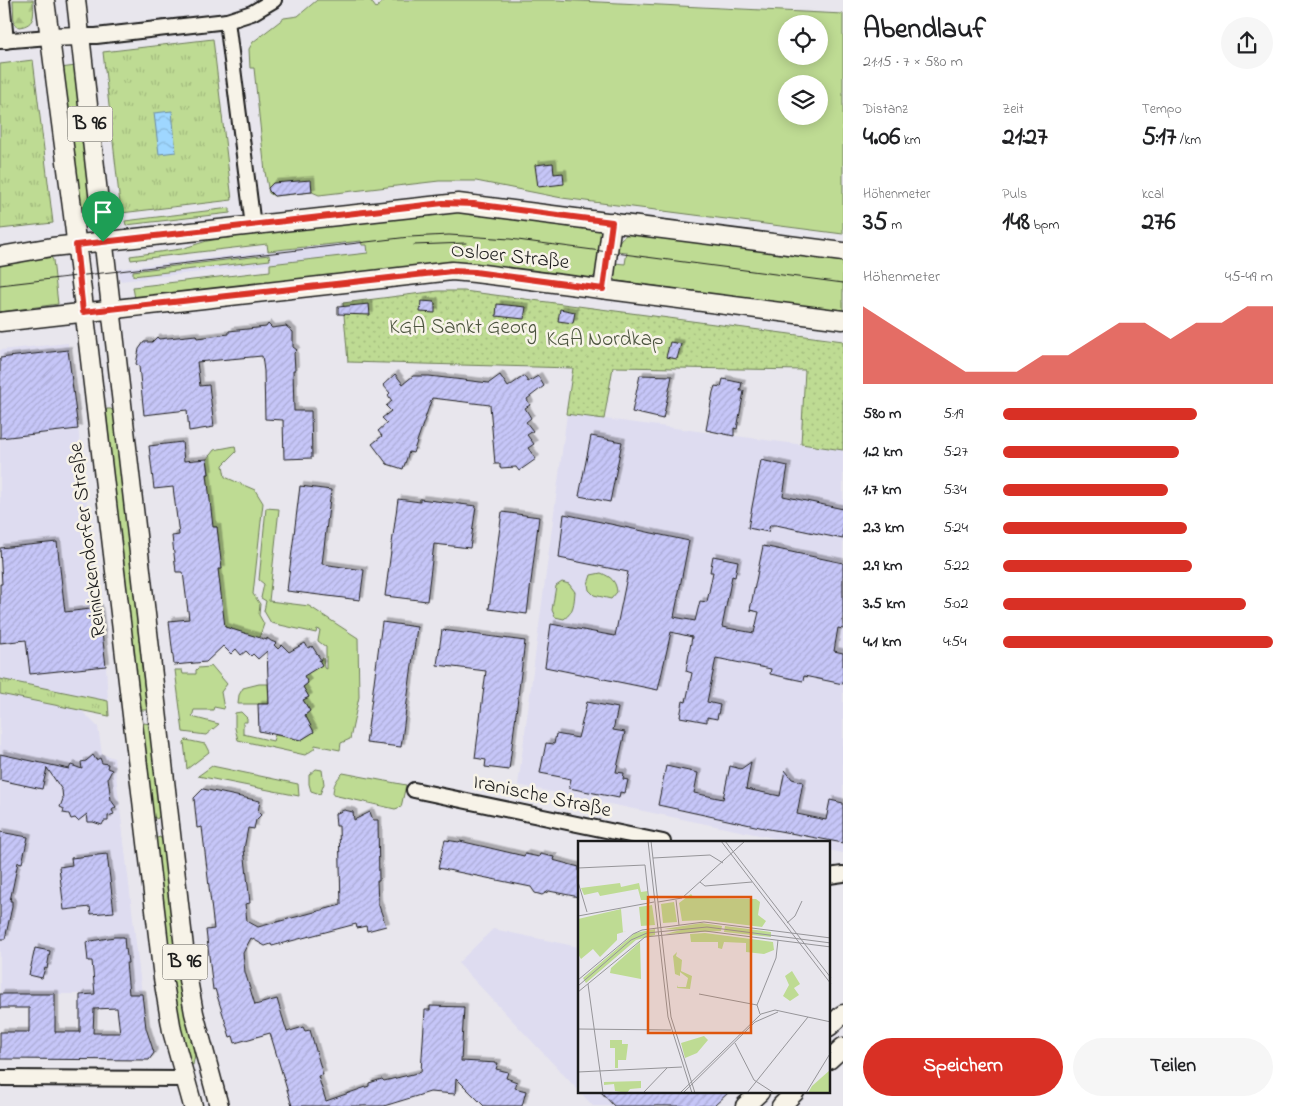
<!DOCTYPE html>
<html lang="de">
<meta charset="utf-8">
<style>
:root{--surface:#fff;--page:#f6f6f6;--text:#202124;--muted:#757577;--accent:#d93025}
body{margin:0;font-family:"Indie Flower",sans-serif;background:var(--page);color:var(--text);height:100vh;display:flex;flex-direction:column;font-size:19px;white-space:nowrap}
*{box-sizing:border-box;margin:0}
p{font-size:16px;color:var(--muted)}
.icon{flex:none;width:28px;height:28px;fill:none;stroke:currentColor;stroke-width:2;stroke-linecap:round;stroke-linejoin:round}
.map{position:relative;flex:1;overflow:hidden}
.details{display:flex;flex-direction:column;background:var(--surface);width:450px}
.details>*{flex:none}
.buttons{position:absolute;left:778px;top:15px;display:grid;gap:10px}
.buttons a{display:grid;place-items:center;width:50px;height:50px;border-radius:50%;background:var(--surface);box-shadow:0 2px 12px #0003;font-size:25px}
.pin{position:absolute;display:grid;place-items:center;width:42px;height:42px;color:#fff;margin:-51px -21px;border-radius:50% 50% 50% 0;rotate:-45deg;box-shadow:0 0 5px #0007}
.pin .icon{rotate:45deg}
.round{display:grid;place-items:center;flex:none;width:52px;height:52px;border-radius:26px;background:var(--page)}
.summary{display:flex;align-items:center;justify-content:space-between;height:85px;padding:0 20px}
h1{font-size:28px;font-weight:800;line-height:38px}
.stats{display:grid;grid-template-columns:repeat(3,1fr);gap:8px;height:85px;padding:5px 20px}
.stats div{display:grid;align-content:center}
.stats b{font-size:25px;font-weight:800}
.stats small{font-size:14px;font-weight:400}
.stats p{font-size:14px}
.chart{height:140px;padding:10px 20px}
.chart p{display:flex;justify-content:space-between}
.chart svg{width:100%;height:90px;margin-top:5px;fill:var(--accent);opacity:.7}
.button{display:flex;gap:10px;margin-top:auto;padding:10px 20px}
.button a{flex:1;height:58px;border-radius:30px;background:var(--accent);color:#fff;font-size:20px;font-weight:800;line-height:58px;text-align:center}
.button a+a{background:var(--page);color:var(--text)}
ul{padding:0 20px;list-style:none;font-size:16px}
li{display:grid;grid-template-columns:80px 60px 1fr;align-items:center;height:38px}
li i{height:12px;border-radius:6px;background:var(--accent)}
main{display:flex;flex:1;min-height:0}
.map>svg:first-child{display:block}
.built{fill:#dedcf0}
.grass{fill:#bedb93;stroke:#6d7c58;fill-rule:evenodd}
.forest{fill:url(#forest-firs);stroke:#6d7c58}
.park{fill:url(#park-tufts);stroke:#6d7c58}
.garden{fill:url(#garden-dots);stroke:#6d7c58}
.water{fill:url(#water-waves);stroke:#6b8ca4}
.building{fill:url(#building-hatch);stroke:#1c1c1c;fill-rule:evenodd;filter:url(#shadow)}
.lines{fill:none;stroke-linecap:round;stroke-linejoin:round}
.minor-casing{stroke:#1c1c1c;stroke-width:18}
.major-casing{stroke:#1c1c1c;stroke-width:21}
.minor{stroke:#f7f3e8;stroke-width:14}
.major{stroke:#f7f3e8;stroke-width:18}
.tram{stroke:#1c1c1c;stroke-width:1}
.route-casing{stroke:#fff;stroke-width:10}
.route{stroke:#d93025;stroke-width:6}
.labels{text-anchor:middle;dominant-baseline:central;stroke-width:5;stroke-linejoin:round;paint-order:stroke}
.shield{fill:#f7f3e8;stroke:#5e5c59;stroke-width:1}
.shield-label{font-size:20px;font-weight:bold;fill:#1c1c1c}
.street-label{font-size:21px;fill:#1c1c1c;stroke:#f7f3e8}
.park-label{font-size:21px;fill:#4d5540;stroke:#f7f3e8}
.inset-road{fill:none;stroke:#969599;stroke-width:1}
.view{fill:#de560d;fill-opacity:0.15;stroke:#de560d;stroke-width:2.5}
.inset-edge{fill:none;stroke:#1c1c1c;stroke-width:2.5}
</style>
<main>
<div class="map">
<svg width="843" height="1106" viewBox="0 0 843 1106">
<defs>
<pattern id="forest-firs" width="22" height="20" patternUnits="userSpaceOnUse" patternTransform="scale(1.25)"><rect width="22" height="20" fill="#bedb93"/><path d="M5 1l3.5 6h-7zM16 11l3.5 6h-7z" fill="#a3bb7e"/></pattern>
<pattern id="park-tufts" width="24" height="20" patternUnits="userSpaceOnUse" patternTransform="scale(1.25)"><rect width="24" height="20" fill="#bedb93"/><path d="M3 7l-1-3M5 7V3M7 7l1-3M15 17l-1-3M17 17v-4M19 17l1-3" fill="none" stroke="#a3bb7e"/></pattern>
<pattern id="garden-dots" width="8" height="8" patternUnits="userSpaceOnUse" patternTransform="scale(1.25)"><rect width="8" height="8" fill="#bedb93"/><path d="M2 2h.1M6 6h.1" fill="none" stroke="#a3bb7e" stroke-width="1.8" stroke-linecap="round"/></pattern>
<pattern id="water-waves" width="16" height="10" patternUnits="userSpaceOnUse" patternTransform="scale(1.25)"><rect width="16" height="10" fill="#9fd7ff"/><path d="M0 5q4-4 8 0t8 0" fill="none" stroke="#88b8da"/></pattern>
<pattern id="building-hatch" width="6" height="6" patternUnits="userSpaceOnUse" patternTransform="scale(1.25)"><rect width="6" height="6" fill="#c6c6f8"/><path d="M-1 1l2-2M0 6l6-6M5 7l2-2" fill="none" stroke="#aaaad4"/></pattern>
<filter id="shadow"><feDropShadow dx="3.5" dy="-3.5" stdDeviation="0" flood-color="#0004"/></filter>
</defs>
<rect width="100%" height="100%" fill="#e8e6ed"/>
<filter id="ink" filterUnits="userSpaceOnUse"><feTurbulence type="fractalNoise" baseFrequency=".02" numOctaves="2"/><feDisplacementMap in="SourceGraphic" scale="10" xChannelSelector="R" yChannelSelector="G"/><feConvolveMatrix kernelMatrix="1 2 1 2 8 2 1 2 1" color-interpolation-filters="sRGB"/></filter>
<g filter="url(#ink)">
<g class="built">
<path d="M400,236L402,249L120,281L118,269L132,267Z"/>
<path d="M68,343L106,665L108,701L0,679V350Z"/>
<path d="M567,414L843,450V853L829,850V842H793L518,785Z"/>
<path d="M0,694L81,710L98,727L102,754L114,758L142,994H0Z"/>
<path d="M493,929L579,947V1091L458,963Z"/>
<path d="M580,1092H729L714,1106H593Z"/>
</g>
<g class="grass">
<path d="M317,0H370L376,8L385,0H558L843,14V234L562,198L476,181H439L319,195L312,192L274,196L269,193L265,172L254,68H250L249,49L253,42L284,18L298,16ZM786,24H819V56H786ZM786,84H819V116H786Z"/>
<path d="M76,66L93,215L82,217L70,120L64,98L60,68Z"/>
<path d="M230,208V213L126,225L125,221Z"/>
<path d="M441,212H465L597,229L602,234L596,274L591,279L456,262L135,299L133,287L270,271V264L368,253L367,245H362L361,241L268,251L267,244L131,260L130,256L181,249L207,241L233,237Z"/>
<path d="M630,234L843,261V311L617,281L612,276L614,263L625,264L627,252L616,251C618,242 621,236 630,234Z"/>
<path d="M269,255L270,260L133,276V271Z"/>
<path d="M51,257L53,260L58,304L0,312V263Z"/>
<path d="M107,409H111L114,412L147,710H140L139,708L106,412Z"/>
<path d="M235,446L236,452L223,465L225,477L255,490L263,503L253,594L260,604L259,615L264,624L259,638L222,626L218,569H221L217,527H211L207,474H209L207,459L214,450Z"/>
<path d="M266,508L279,509L269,601L309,606L358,638L359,697L350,739L341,743L340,750L315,745L314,749L305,755L238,740L235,728V713L241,712L247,718V722H243V734L273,741L275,735L301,740L314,732L305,715L310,711L303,700L309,697L303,687L308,683L303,675L322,665L319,660L323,658L324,668L326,669V647L318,641L320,630L317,629L316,633L271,623L264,611L266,601L261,598L264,584L259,580Z"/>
<path d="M601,573C611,577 616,581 617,592L611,599L594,595L589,590L588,584L591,575Z"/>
<path d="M562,582L569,584L575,592C574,603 574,612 564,619L555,617L552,610L556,586Z"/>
<path d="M211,665L227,684L221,692L224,709L214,707L213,710H194L192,717L219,724L206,735L183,732L175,670H182L183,674H196V670L198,668L210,667Z"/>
<path d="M259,684H268L269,704H238L239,695L243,688Z"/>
<path d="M144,723L150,724L160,815L157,819L152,816L142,726Z"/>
<path d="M186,740L205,744L209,752L187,769L184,742Z"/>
<path d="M212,766L298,784L299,796L198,776Z"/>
<path d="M316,769L322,770L324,784L320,794L311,791L309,784V775Z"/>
<path d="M343,773L406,785L401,807L395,809L333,795C333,785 336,780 343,773Z"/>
<path d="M160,837L163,842L179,981L195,1055L193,1065L191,1064L188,1059L171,982L155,840L157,838Z"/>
</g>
<path class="forest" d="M13,0H33C34,14 36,25 19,27L14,24Z"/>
<g class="park">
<path d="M213,39L232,200L121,213L103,52Z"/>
<path d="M33,60L53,223L0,229V64Z"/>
<path d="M0,679L108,701L109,716L0,694Z"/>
</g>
<path class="garden" d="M438,291H464L843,341V450L801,444L805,370L613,367L604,419L566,414L573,368L348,362L343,303Z"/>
<path class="water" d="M172,111L176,152L159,154L154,113Z"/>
<g class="building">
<path d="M553,163L554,174L563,173L564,184L538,187L535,165Z"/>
<path d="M311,180L312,192L274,196L269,191L268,188L273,183Z"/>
<path d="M421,301L435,302V313L420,312Z"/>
<path d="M369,304L370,315L338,314V307Z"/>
<path d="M497,304L526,307L524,319L496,316Z"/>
<path d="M560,309L575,312L573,323L558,321Z"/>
<path d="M268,324L272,328L286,326L293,332V347L297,350L294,353L295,370H293L294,411H311L312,458L284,459L283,420L265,419L264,371L262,356L197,362L200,386L209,385L214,427L189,431L187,410L144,415L139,366L136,364L139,349L144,342H152L157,337L159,339L196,335L197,338L229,334V331L266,327Z"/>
<path d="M670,342L681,344L677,359L666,357Z"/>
<path d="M68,350L78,429L0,438V358Z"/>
<path d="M395,374L403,384L413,376H429L489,383L500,375L508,387L524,376L528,382L538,376L544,386L527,399L530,405L525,408L531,418L526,422L533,431L527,435L534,444L528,448L536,459L519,471L516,467L500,468V464H495L490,405L432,398L413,453L409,452L403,469L387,464L372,444L382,436L378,431L387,423L382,418L391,411L386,406L392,401L388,395L390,393L383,385Z"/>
<path d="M640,375L672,376L663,419L632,412Z"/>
<path d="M723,379L742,383L740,391H744L737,429L734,428V436L706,430L713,392L715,386L721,387Z"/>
<path d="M591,436L622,442L610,502L579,496Z"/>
<path d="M182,442L184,461L207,459L209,474H207L213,527H217L222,569H218L225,627L267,640V638L271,641L276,643L274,645L278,649L282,645L289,652L305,643L308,648L312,646L321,660H319L322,665L304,676L308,683L303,687L309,697L303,700L310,711L305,715L314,732L301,740L259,731L258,704H269L267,651L258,659L253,654L251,656L246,651L241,655L236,649L231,654L223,646L206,662L174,665L169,621L189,619L183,572H176L172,536L179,535L173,487L154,489L149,446Z"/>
<path d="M761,460L788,466L783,496L843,509V539L776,525H770L768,532L748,528Z"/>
<path d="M300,486L331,490L322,564L364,570L360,600L287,591Z"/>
<path d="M398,499L420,502V499L476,506L470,548L434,544L427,601L385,596Z"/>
<path d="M502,512L539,517L527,614L489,609Z"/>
<path d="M564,514L689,541L674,617L695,621L700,601L707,602L713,572H710L713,556L738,561L735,577L732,576L722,627L754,633L759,612L750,610L763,546L843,563V629L838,628L834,651L843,653V684L804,676L803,681L770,674L771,669L716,658L707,702L720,705L717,719L707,717V722L680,717L683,701L686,702L692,673L686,671L692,637L671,632L658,690L545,667L551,624L615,636L628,572L559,558Z"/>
<path d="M57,542L65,612L99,608L106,666L30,674L26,640L0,643V584H2L0,548Z"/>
<path d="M382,622L417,627L401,747L366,743Z"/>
<path d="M442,630L525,641L509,770L485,767L486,760L475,758L486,671L437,665Z"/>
<path d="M587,702L618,708L613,730L625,732L616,772L624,773L623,779L628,780L625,793L620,792L619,798L569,788L571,779L540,773L546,743L554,744L556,734L578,738Z"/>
<path d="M0,754L69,769L71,765L82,769L81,762L86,761L93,755L96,760L100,758L102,763L108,764L107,768L112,770L108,778L111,800L116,807L112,810L114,814L108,816V821H104L102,825L93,822H88L87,814L78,821L75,818L71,819L69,814L63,813L64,809L60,807L63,799L62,790L47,768L42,789L0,780Z"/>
<path d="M751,762L746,789L780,796L785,770L792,779L803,782L797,814L826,820L830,800L843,803V843L769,829L658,805L666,766L698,773L694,793L723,799L730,766L741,769Z"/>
<path d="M203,789L260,801L258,812L261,815L256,820L254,829L248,828L244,849L250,903L245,904L247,921L258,927L341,905L339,826H336L335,814L344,810L353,812L354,820L370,812L373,820H378L379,881H377L378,903L386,926L367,931L366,926L357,928L356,924L272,946L271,944L265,946L251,938L243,953L245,972L255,1005L277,999L287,1032L303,1027L305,1031L310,1030L323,1075L318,1076L326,1101L369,1086V1083L382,1079L384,1081L421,1072L425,1010H430V1006L464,1007L461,1061L498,1063L496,1069L508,1072L506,1078L517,1082L515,1088L526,1091L522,1106H484L456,1078L455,1094L430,1092L384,1106H292L270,1033L235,1043L233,1036L230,1037L215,989L213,990L206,930L214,929L202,827L197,828L194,798Z"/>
<path d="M0,832L28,837L22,863L18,862L10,901H12V907L5,939H0Z"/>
<path d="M445,840L459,842L460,841L524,856L525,854L539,857L540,854L554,857L553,860L579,867V897L549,891L542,895L535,893L531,887L438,868Z"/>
<path d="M107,854L114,912L91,914L90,907L64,910L59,867L72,865L71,858Z"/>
<path d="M114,937H124L125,949H126L128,963H126L129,994H142L146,1028L154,1053L149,1060L0,1059V1032H29V1008H0V994H55V1032H80V995L95,994L92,961H88L86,942ZM117,1008L120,1033H93L94,1009Z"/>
<path d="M35,948L50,951L47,969L45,968L42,978L29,975Z"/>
<path d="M601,1092H729L714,1106H614Z"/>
</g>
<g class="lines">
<g class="minor-casing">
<g id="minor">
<path d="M2,0L6,41"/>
<path d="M227,21L253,226"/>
<path d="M80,36H96L227,21L252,13L274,0"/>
<path d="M0,41L49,37"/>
<path d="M414,790L663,842"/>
<path d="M829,876L843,874"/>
<path d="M0,1078L185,1079"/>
</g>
</g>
<g class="major-casing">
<g id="major">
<path d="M45,0L73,215L163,978L172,1031L193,1106"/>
<path d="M76,0L187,974L194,1013L219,1106"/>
<path d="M49,37L80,36"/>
<path d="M0,256L52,247L458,203L843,252"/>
<path d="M603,289L612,222"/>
<path d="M0,322L452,271L475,273L843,320"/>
<path d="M829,1027L843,1014"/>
<path d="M829,1060L843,1047"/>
<path d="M745,1106L760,1092"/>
<path d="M781,1106L795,1092"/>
</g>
</g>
<use href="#minor" class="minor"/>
<use href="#major" class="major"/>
<g class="tram">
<path d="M414,245L466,243"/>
<path d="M0,285L409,237L449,235L510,239L843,283"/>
</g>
</g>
</g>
<g class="lines" filter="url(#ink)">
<g class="route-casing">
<path id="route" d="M443,203L474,204L612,222L603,289L475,272L452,271L83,312L76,245Z"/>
</g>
<use href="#route" class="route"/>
</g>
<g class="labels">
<g class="shield">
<rect x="67.5" y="106.5" width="45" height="35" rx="4"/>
<rect x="162.5" y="944.5" width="45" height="35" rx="4"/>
</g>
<g class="shield-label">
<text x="90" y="124">B 96</text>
<text x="185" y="962">B 96</text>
</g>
<g class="street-label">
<text transform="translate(510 257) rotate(6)">Osloer Straße</text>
<text transform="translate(88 540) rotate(-97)">Reinickendorfer Straße</text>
<text transform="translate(542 797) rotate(12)">Iranische Straße</text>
</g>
<g class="park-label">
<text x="463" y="328">KGA Sankt Georg</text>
<text x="605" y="340">KGA Nordkap</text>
</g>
</g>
<g transform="translate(578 841)">
<rect width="252" height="252" fill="#e8e6ed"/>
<path d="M113,53L116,57L178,58L182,61L180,74L188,80L184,86L128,79L104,80L101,62ZM43,68L45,91L49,90L39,93V99L22,116L15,108L3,118L0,113V78ZM124,82L144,85L143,90L87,93L103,89L86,88ZM147,85L193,91V96L146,91ZM77,88V94L58,99L8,142L5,137L57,92ZM99,111L98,115L104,119L103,130L114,135L112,148L99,147L100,144V146H108L110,137L102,131V135L97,133L95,115Z" fill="#bedb93"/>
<path d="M42,42L43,46L61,42L63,51L70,50L69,59H63L60,48L22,55L20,51L6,54L3,47ZM96,61L99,81L85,82L83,63ZM74,64L77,84L63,85L61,66ZM214,130L222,143L216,147L221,154L212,160L205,155L211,144L207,135ZM126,195L130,199L119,212L107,217L103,202ZM32,199H44V203H50L48,219H40V227H37V207H32ZM252,229V251L230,252L234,245ZM63,240V247L52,248L49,252L37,250L36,243L26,244V241Z" fill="#bedb93"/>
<path d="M127,92L195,101L196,109L186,113L168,111V102L146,101L144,108L140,107V101H113L112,93ZM62,101L63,138L32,132L33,127Z" fill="#bedb93"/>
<path class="inset-road" d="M70,0L90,176L114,252M73,0L93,176L117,252M143,0L253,143M147,0L253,137M75,17L132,14L145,22M0,27L67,24L71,61M0,41L9,71M122,41L127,45L174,41M98,59L101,84M80,61L104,57L167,0M0,75L76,61M209,82L217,75L224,60M0,139L55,93L64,89L126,81L253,97M10,143L25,252M0,145L53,99L69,92L129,86L253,102M0,151L67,96L127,90L253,106M121,153L179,164M182,173L179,164L198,117L200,99M0,188L93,189M157,202L176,239L196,252M0,231L104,226M65,252L89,227M102,252L183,173L197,169L253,181M105,252L177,181L200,171M169,252L230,176M228,252L253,211"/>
<path class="view" d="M70,56H173V192H70Z"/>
<rect width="252" height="252" class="inset-edge"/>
</g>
</svg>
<div class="buttons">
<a><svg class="icon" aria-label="locate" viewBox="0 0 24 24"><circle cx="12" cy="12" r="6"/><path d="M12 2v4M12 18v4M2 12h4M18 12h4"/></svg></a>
<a><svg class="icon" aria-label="layers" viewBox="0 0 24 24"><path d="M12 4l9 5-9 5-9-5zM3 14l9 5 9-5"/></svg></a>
</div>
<div class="pin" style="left:103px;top:242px;background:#1e9e55"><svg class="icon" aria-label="arrive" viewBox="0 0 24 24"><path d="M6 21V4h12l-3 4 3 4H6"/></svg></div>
</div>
<section class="details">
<div class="summary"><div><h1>Abendlauf</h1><p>21:15 · 7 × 580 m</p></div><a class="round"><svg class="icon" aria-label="share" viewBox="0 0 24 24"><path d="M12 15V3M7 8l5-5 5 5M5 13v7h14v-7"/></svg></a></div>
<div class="stats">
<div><p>Distanz</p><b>4.06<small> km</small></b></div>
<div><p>Zeit</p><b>21:27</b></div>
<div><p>Tempo</p><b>5:17<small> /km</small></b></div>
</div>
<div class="stats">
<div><p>Höhenmeter</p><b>35<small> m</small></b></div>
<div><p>Puls</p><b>148<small> bpm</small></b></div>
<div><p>kcal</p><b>276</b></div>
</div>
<div class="chart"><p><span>Höhenmeter</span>45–49 m</p>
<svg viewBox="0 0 160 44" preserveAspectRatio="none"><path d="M0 44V6L10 14L20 22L30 30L40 38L50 38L60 38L70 30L80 30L90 22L100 14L110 14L120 22L130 14L140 14L150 6L160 6V44z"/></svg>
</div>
<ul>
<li><b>580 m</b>5:19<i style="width:72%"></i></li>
<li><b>1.2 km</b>5:27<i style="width:65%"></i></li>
<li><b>1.7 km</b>5:34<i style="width:61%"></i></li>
<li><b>2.3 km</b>5:24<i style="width:68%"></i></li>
<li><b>2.9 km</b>5:22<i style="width:70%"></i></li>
<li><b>3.5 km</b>5:02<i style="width:90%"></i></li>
<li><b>4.1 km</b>4:54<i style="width:100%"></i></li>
</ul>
<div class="button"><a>Speichern</a><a>Teilen</a></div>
</section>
</main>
